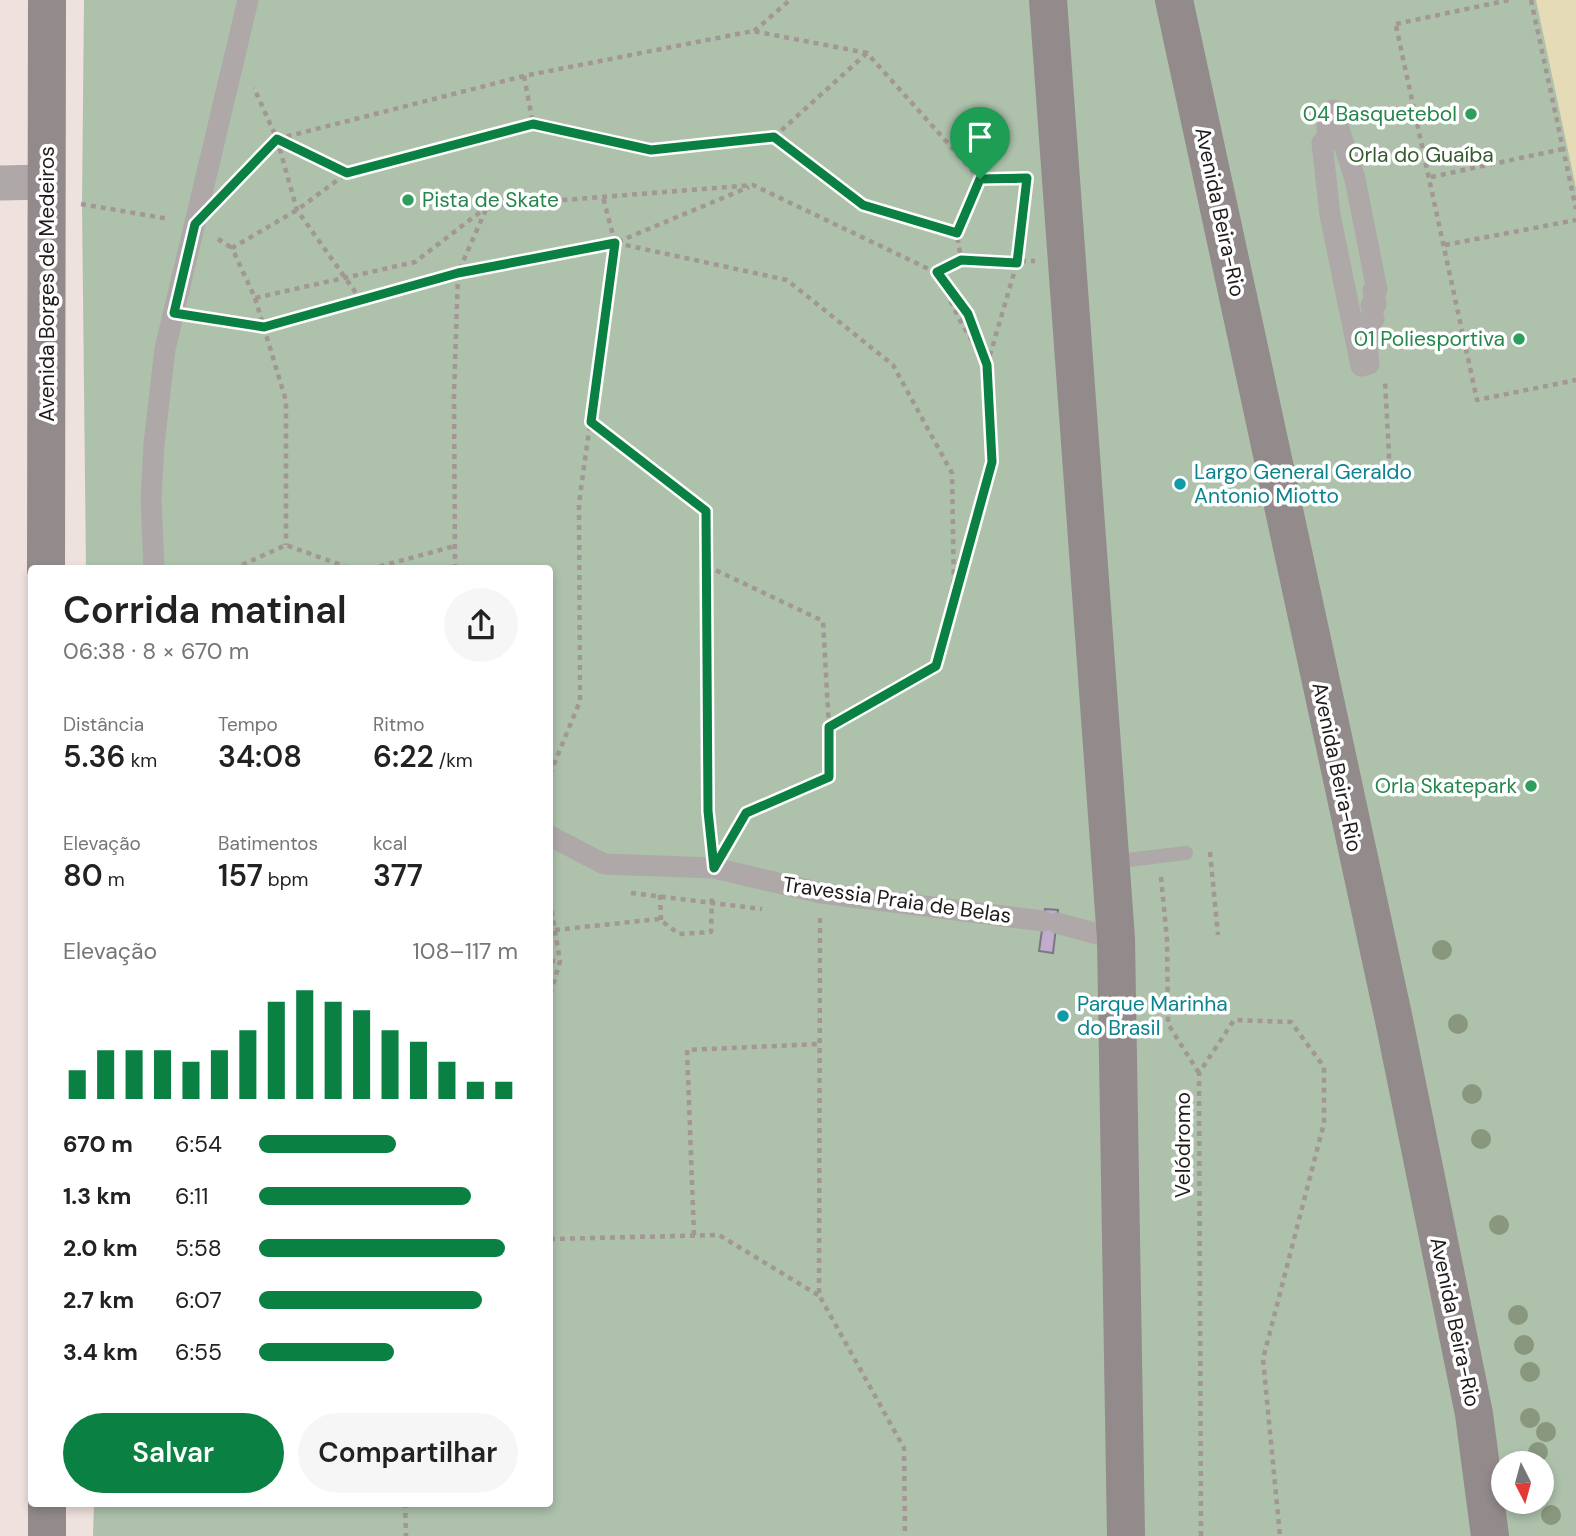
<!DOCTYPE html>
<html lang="pt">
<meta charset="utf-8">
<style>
:root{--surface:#fff;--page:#f6f6f6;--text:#222;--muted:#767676;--accent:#0b8043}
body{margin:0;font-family:"DM Sans",sans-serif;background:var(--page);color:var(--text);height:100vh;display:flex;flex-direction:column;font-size:26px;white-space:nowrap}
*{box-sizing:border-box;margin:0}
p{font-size:23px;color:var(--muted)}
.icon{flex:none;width:38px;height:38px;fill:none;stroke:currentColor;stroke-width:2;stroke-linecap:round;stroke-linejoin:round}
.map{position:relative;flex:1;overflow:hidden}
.sheet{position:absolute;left:28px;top:565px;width:525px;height:942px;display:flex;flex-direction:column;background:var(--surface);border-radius:7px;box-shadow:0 4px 10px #0003}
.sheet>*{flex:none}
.needle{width:46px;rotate:174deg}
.fabs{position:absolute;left:1491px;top:1451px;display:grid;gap:14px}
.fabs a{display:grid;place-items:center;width:63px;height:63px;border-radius:50%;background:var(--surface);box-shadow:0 4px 10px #0003;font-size:35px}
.pin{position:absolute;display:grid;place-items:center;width:60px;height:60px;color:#fff;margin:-72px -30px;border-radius:50% 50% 50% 0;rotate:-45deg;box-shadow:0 0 7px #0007}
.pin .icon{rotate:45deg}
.round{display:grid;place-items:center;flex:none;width:74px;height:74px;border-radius:37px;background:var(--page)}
.summary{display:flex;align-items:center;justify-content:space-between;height:119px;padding:0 35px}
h1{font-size:38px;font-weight:600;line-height:52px}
.metrics{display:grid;grid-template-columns:repeat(3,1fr);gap:10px;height:119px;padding:7px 35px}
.metrics div{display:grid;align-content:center}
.metrics b{font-size:30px;font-weight:600}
.metrics small{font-size:19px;font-weight:400}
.metrics p{font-size:19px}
.chart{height:196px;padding:14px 35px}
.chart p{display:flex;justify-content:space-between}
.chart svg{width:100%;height:126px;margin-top:7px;stroke:var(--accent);stroke-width:6}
.primary-button{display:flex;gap:14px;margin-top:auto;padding:14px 35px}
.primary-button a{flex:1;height:80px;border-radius:42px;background:var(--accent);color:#fff;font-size:28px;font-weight:600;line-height:80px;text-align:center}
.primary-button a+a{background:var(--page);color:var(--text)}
ul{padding:0 35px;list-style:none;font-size:23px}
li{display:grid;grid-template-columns:112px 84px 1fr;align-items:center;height:52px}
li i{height:18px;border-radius:9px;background:var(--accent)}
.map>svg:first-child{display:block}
.green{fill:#adc1ab;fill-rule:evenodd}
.sand{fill:#e5dbb6}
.building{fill:#c1accd;stroke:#7c7780;stroke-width:2}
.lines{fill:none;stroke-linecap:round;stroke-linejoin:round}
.path{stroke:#a29794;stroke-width:4.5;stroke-dasharray:5 5;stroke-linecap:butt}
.service{stroke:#aea8a8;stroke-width:14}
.pedestrian{stroke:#aea8a8;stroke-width:21}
.tertiary{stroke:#aea8a8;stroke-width:35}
.secondary{stroke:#938a8b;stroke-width:38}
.tree{fill:#88977e}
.route-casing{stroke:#fff;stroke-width:14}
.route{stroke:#0b8043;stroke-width:9}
.leisure-dot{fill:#2e9e5b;stroke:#fff;stroke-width:2.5}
.culture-dot{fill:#0f9aa8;stroke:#fff;stroke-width:2.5}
.labels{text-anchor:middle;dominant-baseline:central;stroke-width:7;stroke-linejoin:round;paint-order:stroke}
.leisure-label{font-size:21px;fill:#27864d;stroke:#fff;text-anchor:end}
.park-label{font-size:21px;fill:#345b30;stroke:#fff}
.street-label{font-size:21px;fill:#201b1a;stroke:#fff}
.culture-label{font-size:21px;fill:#0d838f;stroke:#fff;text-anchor:start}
</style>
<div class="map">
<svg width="1576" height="1536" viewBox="0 0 1576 1536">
<rect width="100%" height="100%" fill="#efe1dd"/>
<path class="green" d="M84,0H1576V1536H93L94,1503H550V569H86L82,204ZM1503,1463H1542V1502H1503Z"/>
<path class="sand" d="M1536,0H1576V188Z"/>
<path class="building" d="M1045,909L1058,910L1053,953L1039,951Z"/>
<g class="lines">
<g class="path">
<path d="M1531,0L1576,209"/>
<path d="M1396,24L1509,0"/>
<path d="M1396,26L1477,400L1576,380"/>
<path d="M754,31L790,0"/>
<path d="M524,76L533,124"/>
<path d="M774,137L867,53"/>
<path d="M277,139L524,76L753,31L867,53L980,179L1027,178"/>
<path d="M277,139L297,210L361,300"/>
<path d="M278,139L347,173"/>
<path d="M1431,177L1563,149"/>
<path d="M232,185L277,139L254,88"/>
<path d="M81,204L169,219"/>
<path d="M957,233L863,205L774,137L651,150L533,124L347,173L297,210L232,248L255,298L415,262L488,206L753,185L937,273L961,260L957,233L980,179"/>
<path d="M218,239L232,248"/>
<path d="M616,243L787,280L893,365L952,473L954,593"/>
<path d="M1445,245L1576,220"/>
<path d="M961,260L1035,261"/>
<path d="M942,283L959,319L981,355"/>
<path d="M255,298L286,401V545"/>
<path d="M199,317L264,327L458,273L615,243L749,187"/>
<path d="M987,365L1017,263L1025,197"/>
<path d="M591,422L706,511L708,811L712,844"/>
<path d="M1384,478L1389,456L1385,381"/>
<path d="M707,566L823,621L829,728"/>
<path d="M233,569L286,545L352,569"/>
<path d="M370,569L455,546"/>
<path d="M455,569L454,394L458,273L487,207"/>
<path d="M550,774L580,701L579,503L615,243L603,197"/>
<path d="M727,846L746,813L829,777V728L936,666L992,462L987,365L968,314L937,273"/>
<path d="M1210,852L1218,935"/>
<path d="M1161,877L1167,940L1168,1024L1199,1073"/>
<path d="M631,893L762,909"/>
<path d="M660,895L661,920"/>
<path d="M550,901L560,961L550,996"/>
<path d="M820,918L819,1295L904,1448L905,1536"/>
<path d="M555,930L659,919L679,934L711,932L712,894"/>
<path d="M550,961H560"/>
<path d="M694,1235L687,1050L819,1044"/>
<path d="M550,1239L719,1235L818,1295"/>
<path d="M405,1503L406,1536"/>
<path d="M1201,1536L1199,1073L1234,1020L1291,1022L1324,1067V1123L1263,1359L1280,1536"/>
</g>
<path class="service" d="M1111,862L1186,853"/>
<g class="pedestrian">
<path d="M1333,110L1355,179L1377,290H1373L1376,304L1371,305L1374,319L1369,320L1372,334L1366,335L1369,364L1361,366L1330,215L1322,143L1327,142V127Z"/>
<path d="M154,569L151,499L154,444L165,349L248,0"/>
<path d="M550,836L604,864L714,868L821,893L1043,921"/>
<path d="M1057,923L1116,939"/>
</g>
<path class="tertiary" d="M0,183L47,182"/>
<g class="secondary">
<path d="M1048,0L1116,939L1126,1536"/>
<path d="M1174,0L1394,1020L1474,1414L1490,1536"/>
<path d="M46,569L47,0"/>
<path d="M47,1503V1536"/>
</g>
</g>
<g class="tree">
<circle cx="1442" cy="950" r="10"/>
<circle cx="1458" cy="1024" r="10"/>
<circle cx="1472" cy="1094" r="10"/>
<circle cx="1481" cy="1139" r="10"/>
<circle cx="1499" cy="1225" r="10"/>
<circle cx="1518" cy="1315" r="10"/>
<circle cx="1524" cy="1345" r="10"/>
<circle cx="1530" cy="1372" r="10"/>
<circle cx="1530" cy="1418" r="10"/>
<circle cx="1546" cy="1432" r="10"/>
<circle cx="1538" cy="1452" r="10"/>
<circle cx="1551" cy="1515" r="10"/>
</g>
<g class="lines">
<g class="route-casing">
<path id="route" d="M533,124L651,150L774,137L863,205L957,233L980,179L1027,178L1017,263L961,260L937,272L968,314L987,365L992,462L936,666L829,727V777L746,813L714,868L708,811L706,511L591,422L615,243L458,273L264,327L174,313L195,224L277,139L347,173Z"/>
</g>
<use href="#route" class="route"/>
</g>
<g class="leisure-dot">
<circle cx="1471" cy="114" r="7"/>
<circle cx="408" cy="200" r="7"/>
<circle cx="1519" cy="339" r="7"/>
<circle cx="1531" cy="786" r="7"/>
</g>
<g class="culture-dot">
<circle cx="1180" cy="484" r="7"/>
<circle cx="1063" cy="1016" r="7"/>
</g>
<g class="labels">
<g class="leisure-label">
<text x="1457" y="114">04 Basquetebol</text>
<text x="422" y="200" text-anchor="start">Pista de Skate</text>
<text x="1505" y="339">01 Poliesportiva</text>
<text x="1517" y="786">Orla Skatepark</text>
</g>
<g class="park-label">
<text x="1421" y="155">Orla do Guaíba</text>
</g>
<g class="street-label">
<text transform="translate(1220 212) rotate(78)">Avenida Beira-Rio</text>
<text transform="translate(47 284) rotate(-90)">Avenida Borges de Medeiros</text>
<text transform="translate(1337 767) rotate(78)">Avenida Beira-Rio</text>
<text transform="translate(897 900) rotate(8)">Travessia Praia de Belas</text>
<text transform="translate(1183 1145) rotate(-90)">Velódromo</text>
<text transform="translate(1455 1322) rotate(78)">Avenida Beira-Rio</text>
</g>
<g class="culture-label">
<text x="1194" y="472">Largo General Geraldo<tspan x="1194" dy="24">Antonio Miotto</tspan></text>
<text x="1077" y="1004">Parque Marinha<tspan x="1077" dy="24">do Brasil</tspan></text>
</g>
</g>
</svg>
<div class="fabs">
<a><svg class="needle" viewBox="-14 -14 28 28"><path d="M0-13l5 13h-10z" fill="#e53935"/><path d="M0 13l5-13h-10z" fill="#767676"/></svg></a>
</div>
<div class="pin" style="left:980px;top:179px;background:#1e9e55"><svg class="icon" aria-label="arrive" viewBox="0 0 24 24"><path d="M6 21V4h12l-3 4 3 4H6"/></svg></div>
<section class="sheet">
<div class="summary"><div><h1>Corrida matinal</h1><p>06:38 · 8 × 670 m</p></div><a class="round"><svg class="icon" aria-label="share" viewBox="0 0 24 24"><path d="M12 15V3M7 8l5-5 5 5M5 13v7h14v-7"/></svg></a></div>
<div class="metrics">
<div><p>Distância</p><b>5.36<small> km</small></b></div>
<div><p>Tempo</p><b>34:08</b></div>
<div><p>Ritmo</p><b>6:22<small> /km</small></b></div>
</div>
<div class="metrics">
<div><p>Elevação</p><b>80<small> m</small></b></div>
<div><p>Batimentos</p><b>157<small> bpm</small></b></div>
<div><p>kcal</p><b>377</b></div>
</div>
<div class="chart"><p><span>Elevação</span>108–117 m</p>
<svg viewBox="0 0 160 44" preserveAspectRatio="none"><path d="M5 44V34M15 44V27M25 44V27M35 44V27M45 44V31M55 44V27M65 44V20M75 44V10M85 44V6M95 44V10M105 44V13M115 44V20M125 44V24M135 44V31M145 44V38M155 44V38"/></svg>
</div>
<ul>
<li><b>670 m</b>6:54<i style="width:53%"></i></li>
<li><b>1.3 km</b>6:11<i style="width:82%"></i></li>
<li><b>2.0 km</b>5:58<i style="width:95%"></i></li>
<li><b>2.7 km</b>6:07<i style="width:86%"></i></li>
<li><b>3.4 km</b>6:55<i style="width:52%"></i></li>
</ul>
<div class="primary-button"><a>Salvar</a><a>Compartilhar</a></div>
</section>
</div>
